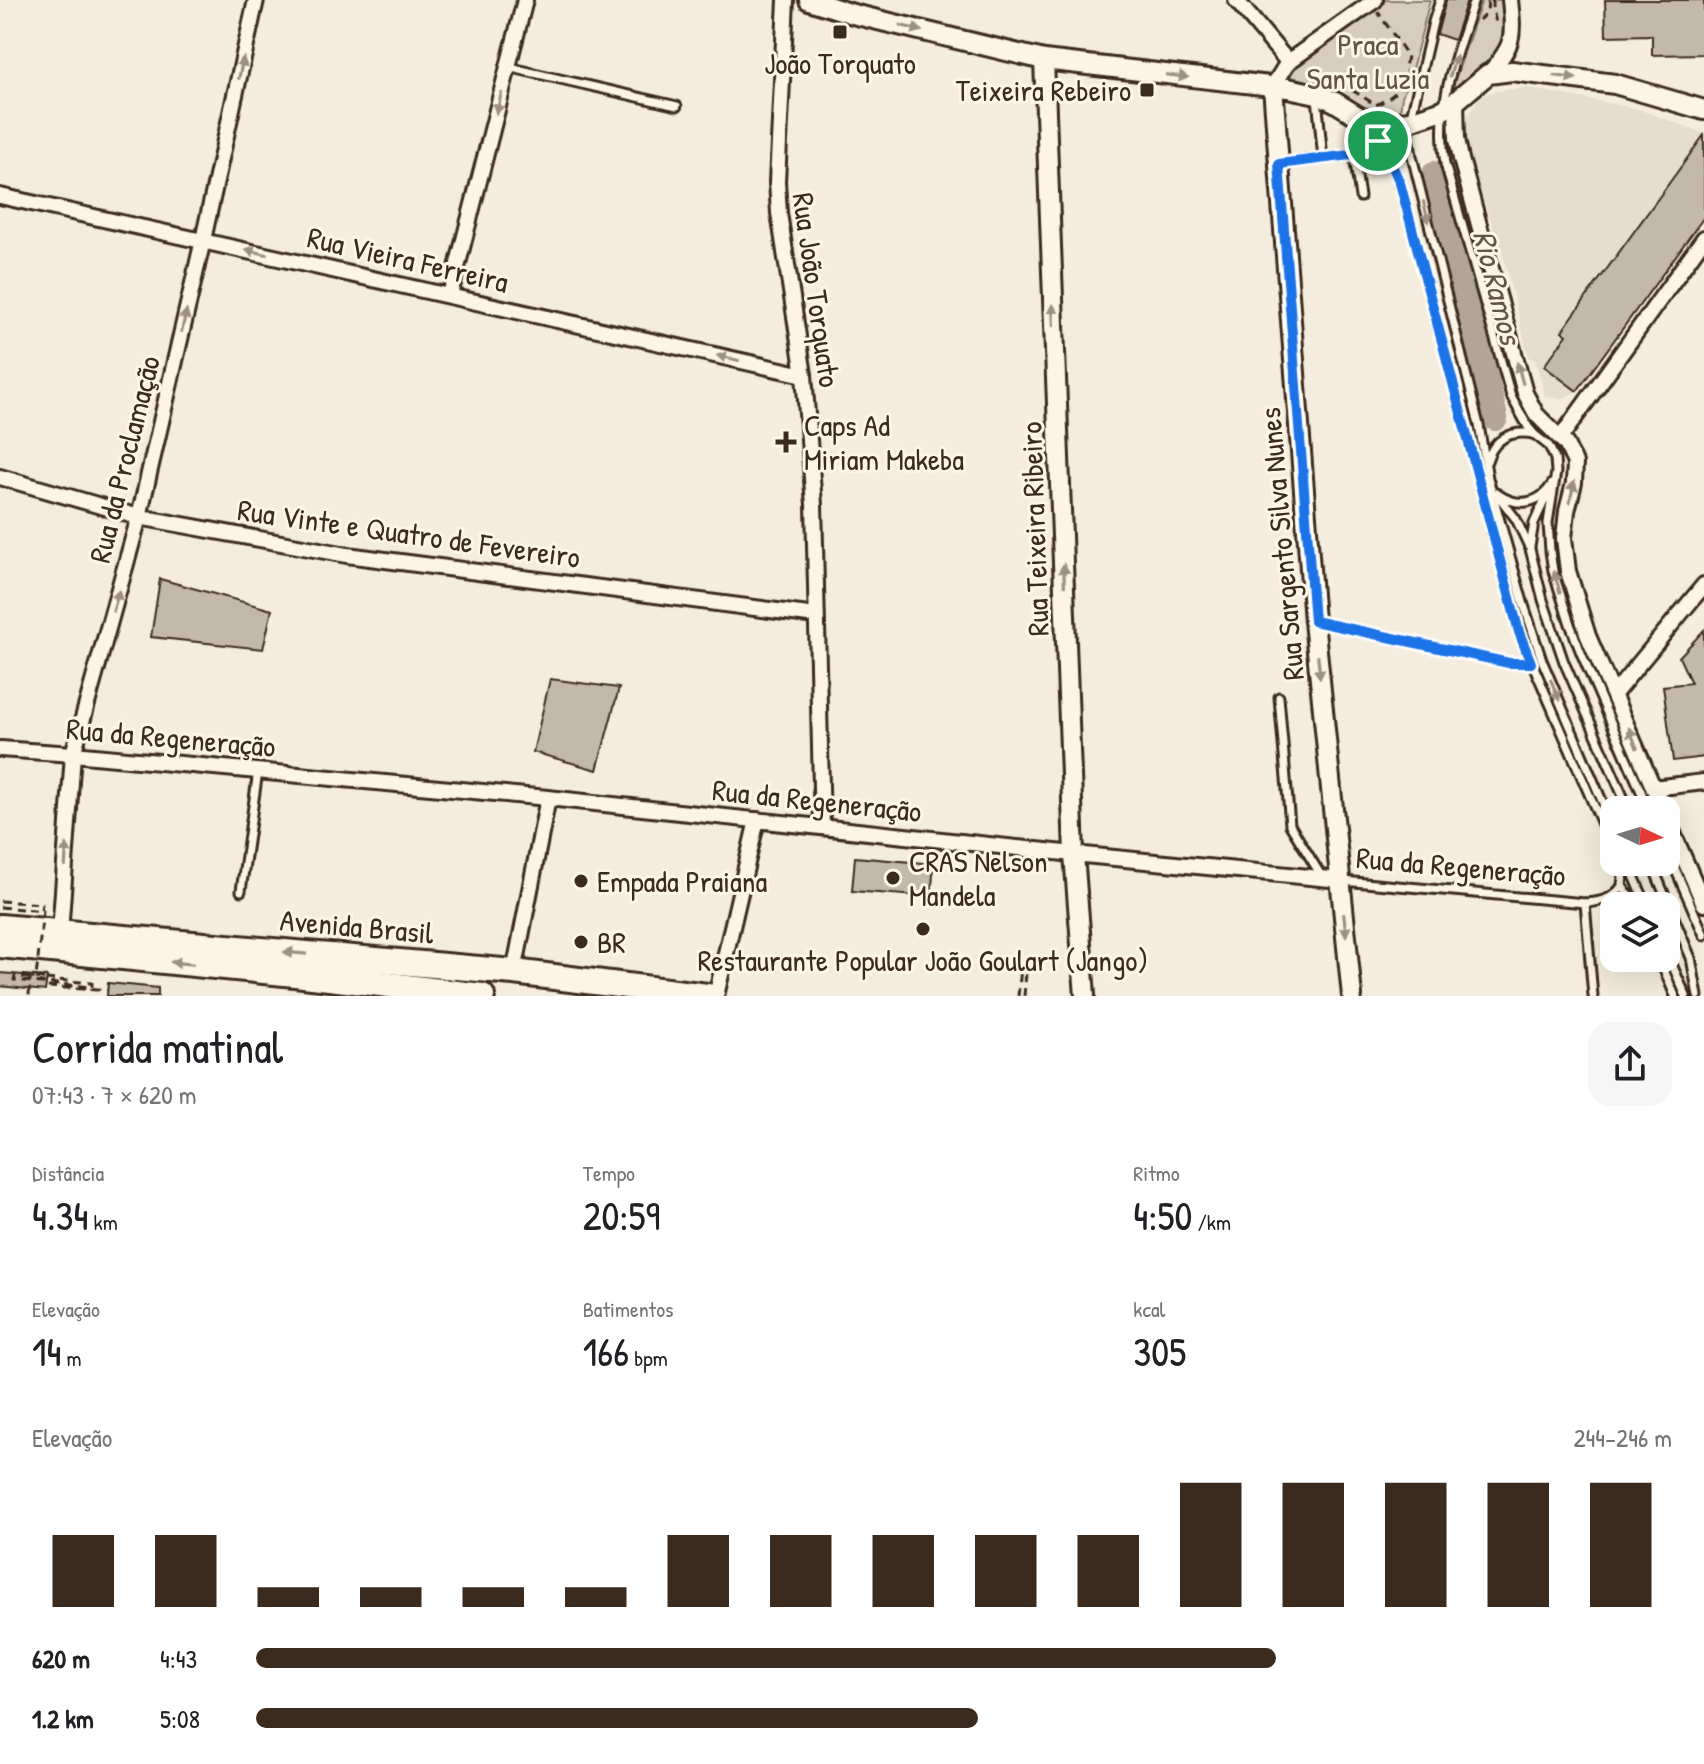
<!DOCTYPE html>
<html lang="pt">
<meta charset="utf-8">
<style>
:root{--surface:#fff;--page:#f6f6f6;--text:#202124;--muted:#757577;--accent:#3b2a1e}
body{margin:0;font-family:"Patrick Hand",sans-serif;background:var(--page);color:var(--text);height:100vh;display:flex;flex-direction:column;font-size:30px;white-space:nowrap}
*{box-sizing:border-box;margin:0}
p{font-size:26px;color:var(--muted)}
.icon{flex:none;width:44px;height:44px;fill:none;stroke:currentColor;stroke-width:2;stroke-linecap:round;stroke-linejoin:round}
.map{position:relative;height:996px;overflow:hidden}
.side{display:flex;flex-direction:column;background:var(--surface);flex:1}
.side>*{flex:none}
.needle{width:52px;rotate:94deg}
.tools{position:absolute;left:1600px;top:796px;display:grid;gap:16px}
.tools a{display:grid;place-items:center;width:80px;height:80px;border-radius:16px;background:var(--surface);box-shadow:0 8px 32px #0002;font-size:40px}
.pin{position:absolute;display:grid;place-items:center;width:68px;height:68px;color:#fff;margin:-34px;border:4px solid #fff;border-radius:50%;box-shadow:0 2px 8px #0007}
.round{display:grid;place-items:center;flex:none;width:84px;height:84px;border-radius:24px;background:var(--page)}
.headline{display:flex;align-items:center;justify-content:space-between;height:136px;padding:0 32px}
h1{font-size:44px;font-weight:600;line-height:60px}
.metrics{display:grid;grid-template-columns:repeat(3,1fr);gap:12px;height:136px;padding:8px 32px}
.metrics div{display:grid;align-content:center}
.metrics b{font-size:40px;font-weight:600}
.metrics small{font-size:22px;font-weight:400}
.metrics p{font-size:22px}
.chart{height:224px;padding:16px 32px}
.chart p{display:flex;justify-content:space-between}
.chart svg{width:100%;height:144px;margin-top:8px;stroke:var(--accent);stroke-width:6}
ul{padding:0 32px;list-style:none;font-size:26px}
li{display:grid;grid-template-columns:128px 96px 1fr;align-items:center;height:60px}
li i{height:20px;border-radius:10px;background:var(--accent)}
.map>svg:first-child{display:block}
.built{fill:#e5ddce}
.green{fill:#d6cdbd;stroke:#887c6e;stroke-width:2}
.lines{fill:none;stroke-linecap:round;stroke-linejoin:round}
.river{stroke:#b0a596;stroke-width:26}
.building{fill:#c3b9aa;stroke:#3b2a1e;stroke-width:2}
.lane-casing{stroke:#3b2a1e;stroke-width:13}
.street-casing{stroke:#3b2a1e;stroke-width:20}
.secondary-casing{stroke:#3b2a1e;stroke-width:24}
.highway-casing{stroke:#3b2a1e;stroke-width:30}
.path{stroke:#3b2a1e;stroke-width:3;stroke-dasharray:8 6;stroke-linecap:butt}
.lane{stroke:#fcf5e5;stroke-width:7}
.street{stroke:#fcf5e5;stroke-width:14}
.secondary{stroke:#fcf5e5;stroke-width:18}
.highway{stroke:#fcf5e5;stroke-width:24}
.path-bridge{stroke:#3b2a1e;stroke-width:3;stroke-dasharray:8 6;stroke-linecap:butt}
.oneway{fill:#9c9082}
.route-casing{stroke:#fff;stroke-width:16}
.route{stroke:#1a73e8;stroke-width:10}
.poi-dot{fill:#3b2a1e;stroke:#fcf5e5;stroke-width:3}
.labels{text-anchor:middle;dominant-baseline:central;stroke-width:6;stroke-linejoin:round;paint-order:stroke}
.park-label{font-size:30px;fill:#625346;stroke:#fcf5e5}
.poi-label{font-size:30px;fill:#3b2a1e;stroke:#fcf5e5;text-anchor:start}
.street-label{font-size:30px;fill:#3b2a1e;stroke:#fcf5e5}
.water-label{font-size:32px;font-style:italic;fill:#645548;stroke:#fcf5e5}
</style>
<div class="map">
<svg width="1704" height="996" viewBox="0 0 1704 996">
<rect width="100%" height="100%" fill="#f4eddd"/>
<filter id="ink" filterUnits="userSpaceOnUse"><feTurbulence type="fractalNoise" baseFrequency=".0125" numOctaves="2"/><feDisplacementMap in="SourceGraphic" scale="16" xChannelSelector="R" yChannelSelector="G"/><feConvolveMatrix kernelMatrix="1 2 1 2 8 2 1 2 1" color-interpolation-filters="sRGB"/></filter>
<g filter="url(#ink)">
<path class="built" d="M1527,88L1635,108L1704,133V217L1577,391L1562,399L1545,396L1535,360L1529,358L1504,259L1468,155L1463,136L1465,121L1480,96L1495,91Z"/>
<g class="green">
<path d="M1375,0H1430L1414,62L1402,97L1400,112C1371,124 1344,94 1318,85C1306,81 1292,80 1280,77Z"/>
<path d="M1482,0H1504L1506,42L1496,59L1452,89Z"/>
</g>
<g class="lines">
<path class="river" d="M1435,174L1453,238L1495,418"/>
</g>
<g class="building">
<path d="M1446,0H1467L1454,40L1437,34Z"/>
<path d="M1605,0H1704V54L1652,55V35L1606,36Z"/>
<path d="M1704,135V217L1577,391L1544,366L1567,335L1562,331Z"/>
<path d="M160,579L272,610L263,649L151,637Z"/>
<path d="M1704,630V757L1673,761L1663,686L1691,683L1679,657Z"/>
<path d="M550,679L619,688L597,770L533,752Z"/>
<path d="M855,857L934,864L931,897L852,891Z"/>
<path d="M0,973L47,977L45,991L0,986Z"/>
<path d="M108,983L158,988V996H107Z"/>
</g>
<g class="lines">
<g class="lane-casing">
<g id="lane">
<path d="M1440,0L1433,22L1410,121L1409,137L1412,156L1479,425L1488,478L1523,602L1542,660L1614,829"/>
<path d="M1474,0C1456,56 1435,103 1445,164L1511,396L1528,427L1535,435L1549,446L1555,459L1556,472L1548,523L1550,551L1553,571L1570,624L1581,653L1649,810"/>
<path d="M508,67L677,106"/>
<path d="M1317,97L1323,159"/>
<path d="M1365,123L1386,152L1400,183L1519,632L1614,852"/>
<path d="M1354,156L1378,141"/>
<path d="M1279,164L1350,155L1354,156L1360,197"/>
<path d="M1487,461C1494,439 1510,430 1533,434"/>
<path d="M1496,493L1516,519L1530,549L1543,600L1564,662L1629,810"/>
<path d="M1498,494C1518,508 1540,504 1552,484"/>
<path d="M1530,547L1534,523L1547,495"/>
<path d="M1314,621L1509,663H1531"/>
<path d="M1279,697L1290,825L1322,877"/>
<path d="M1666,848L1704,935"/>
<path d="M1619,862L1623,877L1622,886L1636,906"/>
<path d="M1628,862L1647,906"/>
<path d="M1651,862L1691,958L1698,996"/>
<path d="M1343,881L1585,903C1601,902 1613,899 1622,886"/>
<path d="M241,891L258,771"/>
<path d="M1585,903L1593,996"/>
<path d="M1666,951L1686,996"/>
<path d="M1659,958L1675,996"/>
</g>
</g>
<g class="street-casing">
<g id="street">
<path d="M786,0L777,182L779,213L804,375L814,505L822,827"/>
<path d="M1236,0L1288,62"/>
<path d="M1488,74C1514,46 1514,37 1510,0"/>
<path d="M1273,86L1288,62L1375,0"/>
<path d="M1456,101L1457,139L1461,159L1525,393L1536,414L1566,444L1575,463L1574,483L1567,511L1564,538L1568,571L1588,636L1663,810"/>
<path d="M0,196L804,375"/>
<path d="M450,295L525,0"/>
<path d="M1561,437L1704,238"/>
<path d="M0,477L139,517L347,555L816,616"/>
<path d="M1614,694L1704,585"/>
<path d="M0,749L73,754L548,798L1074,854L1340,880"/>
<path d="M1653,788L1704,782"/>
<path d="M1666,817L1704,904"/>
<path d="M60,933L73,754L139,517L203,240L256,0"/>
<path d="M514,972L548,798"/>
<path d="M716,996L757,820"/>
</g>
</g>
<g class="secondary-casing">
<g id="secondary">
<path d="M809,0L853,14L1044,60L1288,88L1317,94L1335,102L1361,118L1386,123L1410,121L1443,110L1456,101L1488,74L1512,71L1615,84L1704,110"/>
<path d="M1044,60L1074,854L1085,996"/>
<path d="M1273,86L1314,621L1352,996"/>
</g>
</g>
<g class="highway-casing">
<g id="highway">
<path d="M0,927L514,972L707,996"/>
<path d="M0,945L295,974L482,996"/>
</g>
</g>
<g class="path">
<path d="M1493,0L1492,6L1497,27"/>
<path d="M1479,20L1487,12L1488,0"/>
<path d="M1327,80L1339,82L1376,105C1391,98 1402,89 1408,73L1405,69L1407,55L1378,12"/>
<path d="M0,901L42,904L41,910"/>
<path d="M30,978L15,976L14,980L107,990"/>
<path d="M36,978L46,979"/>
<path d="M48,987L100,990"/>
<path d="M1018,996L1022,960L1027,961"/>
<path d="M1024,996L1027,961"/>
</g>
<use href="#lane" class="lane"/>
<use href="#street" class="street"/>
<use href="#secondary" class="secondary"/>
<use href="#highway" class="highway"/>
<g class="path-bridge">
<path d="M0,907L43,911L36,978H30L29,996"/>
<path d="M46,979L92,983V987L48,983V987"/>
</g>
</g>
<defs><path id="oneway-solid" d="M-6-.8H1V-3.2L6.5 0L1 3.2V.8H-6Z" transform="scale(2)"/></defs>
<g class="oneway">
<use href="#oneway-solid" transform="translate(911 28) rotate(14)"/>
<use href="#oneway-solid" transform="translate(1453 66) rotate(-73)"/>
<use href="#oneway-solid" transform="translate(241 68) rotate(-78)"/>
<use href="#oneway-solid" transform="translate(1177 76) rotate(7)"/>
<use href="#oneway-solid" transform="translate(1565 77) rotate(8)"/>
<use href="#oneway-solid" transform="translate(499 103) rotate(104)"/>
<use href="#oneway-solid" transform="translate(1426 212) rotate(76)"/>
<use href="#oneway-solid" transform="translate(256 252) rotate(-167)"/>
<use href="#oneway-solid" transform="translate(1053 315) rotate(-92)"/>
<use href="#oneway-solid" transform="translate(184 321) rotate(-77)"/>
<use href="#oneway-solid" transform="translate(728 358) rotate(-167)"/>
<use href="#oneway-solid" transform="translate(1520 373) rotate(-105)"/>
<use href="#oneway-solid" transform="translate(1572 492) rotate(-77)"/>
<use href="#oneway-solid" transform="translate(1064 575) rotate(-92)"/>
<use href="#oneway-solid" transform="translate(1557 582) rotate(-106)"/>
<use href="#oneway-solid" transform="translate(116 601) rotate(-74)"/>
<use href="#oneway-solid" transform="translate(1319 667) rotate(84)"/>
<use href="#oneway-solid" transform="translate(1555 690) rotate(67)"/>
<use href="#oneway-solid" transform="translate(1633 738) rotate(-112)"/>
<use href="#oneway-solid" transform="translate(66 855) rotate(-86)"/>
<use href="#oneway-solid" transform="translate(1345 925) rotate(84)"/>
<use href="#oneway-solid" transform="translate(295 953) rotate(-175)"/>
<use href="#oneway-solid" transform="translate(182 963) rotate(-174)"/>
</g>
</g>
<g class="lines" filter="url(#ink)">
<g class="route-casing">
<path id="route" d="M1378,141L1386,152L1400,183L1519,632L1531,663H1509L1314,621L1279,164L1350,155L1354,156Z"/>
</g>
<use href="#route" class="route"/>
</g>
<g class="poi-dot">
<rect x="832" y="24" width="16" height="16" rx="4"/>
<rect x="1139" y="82" width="16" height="16" rx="4"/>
<path d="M782 430h8v8h8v8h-8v8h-8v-8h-8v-8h8z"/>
<circle cx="893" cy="878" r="8"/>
<circle cx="581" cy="881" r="8"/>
<circle cx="923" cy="929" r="8"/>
<circle cx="581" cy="942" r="8"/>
</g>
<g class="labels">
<g class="park-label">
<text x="1368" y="44">Praca<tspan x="1368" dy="34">Santa Luzia</tspan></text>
</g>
<g class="poi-label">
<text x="840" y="63" text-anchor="middle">João Torquato</text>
<text x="1131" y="90" text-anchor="end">Teixeira Rebeiro</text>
<text x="804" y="425">Caps Ad<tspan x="804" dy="34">Miriam Makeba</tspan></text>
<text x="909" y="861">CRAS Nelson<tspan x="909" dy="34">Mandela</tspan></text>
<text x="597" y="881">Empada Praiana</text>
<text x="597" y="942">BR</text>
<text x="923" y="960" text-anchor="middle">Restaurante Popular João Goulart (Jango)</text>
</g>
<g class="street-label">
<text transform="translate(408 259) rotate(13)">Rua Vieira Ferreira</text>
<text transform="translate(817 290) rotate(82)">Rua João Torquato</text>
<text transform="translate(124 459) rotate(-76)">Rua da Proclamação</text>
<text transform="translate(1034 529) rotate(-92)">Rua Teixeira Ribeiro</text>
<text transform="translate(409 533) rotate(8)">Rua Vinte e Quatro de Fevereiro</text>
<text transform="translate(1281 544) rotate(-95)">Rua Sargento Silva Nunes</text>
<text transform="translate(171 737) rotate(5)">Rua da Regeneração</text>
<text transform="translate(817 800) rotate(6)">Rua da Regeneração</text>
<text transform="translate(1461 866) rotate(5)">Rua da Regeneração</text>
<text transform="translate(357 926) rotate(5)">Avenida Brasil</text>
</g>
<g class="water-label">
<text transform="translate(1498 287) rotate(76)">Rio Ramos</text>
</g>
</g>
</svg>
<div class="tools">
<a><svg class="needle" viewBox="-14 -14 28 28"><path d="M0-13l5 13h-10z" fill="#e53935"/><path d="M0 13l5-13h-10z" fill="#757577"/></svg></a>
<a><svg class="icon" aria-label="layers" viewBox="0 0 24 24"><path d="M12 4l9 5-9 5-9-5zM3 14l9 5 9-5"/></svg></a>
</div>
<div class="pin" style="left:1378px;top:141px;background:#1e9e55"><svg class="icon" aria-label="arrive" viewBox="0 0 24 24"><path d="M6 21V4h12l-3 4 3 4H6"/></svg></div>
</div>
<section class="side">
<div class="headline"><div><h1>Corrida matinal</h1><p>07:43 · 7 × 620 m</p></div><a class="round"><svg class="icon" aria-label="share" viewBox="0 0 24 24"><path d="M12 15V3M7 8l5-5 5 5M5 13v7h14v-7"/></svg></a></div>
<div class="metrics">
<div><p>Distância</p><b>4.34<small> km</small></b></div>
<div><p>Tempo</p><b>20:59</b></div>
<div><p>Ritmo</p><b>4:50<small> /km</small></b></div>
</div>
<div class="metrics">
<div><p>Elevação</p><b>14<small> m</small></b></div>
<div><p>Batimentos</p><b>166<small> bpm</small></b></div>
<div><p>kcal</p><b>305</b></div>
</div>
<div class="chart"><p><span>Elevação</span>244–246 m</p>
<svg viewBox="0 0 160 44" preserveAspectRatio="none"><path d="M5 44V22M15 44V22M25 44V38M35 44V38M45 44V38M55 44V38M65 44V22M75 44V22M85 44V22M95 44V22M105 44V22M115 44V6M125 44V6M135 44V6M145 44V6M155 44V6"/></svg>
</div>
<ul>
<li><b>620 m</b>4:43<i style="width:72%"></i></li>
<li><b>1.2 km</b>5:08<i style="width:51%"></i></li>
</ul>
</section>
